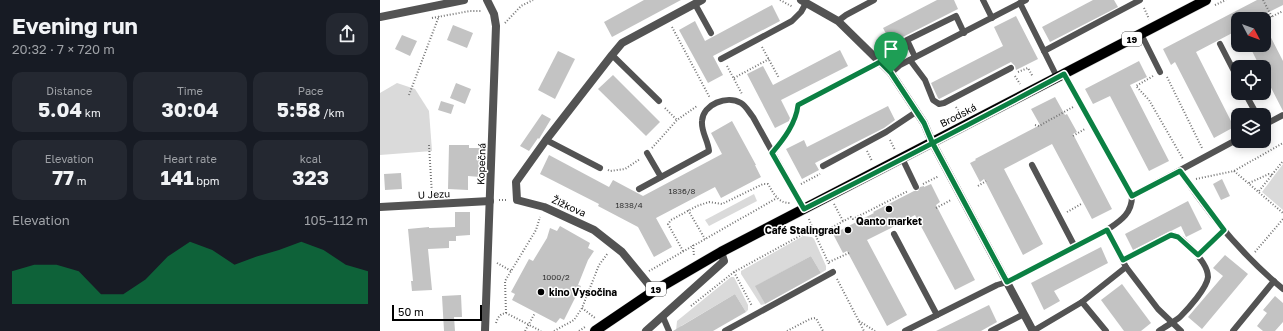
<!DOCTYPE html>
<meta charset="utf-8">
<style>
:root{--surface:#171b24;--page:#242831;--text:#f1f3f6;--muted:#9ea1a6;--accent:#0b8043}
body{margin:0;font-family:"Golos Text",sans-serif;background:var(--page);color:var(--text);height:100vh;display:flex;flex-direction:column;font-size:15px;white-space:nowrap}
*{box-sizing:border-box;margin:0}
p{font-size:13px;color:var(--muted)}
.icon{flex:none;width:22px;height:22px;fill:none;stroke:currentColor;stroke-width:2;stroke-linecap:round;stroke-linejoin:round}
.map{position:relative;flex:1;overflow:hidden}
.sheet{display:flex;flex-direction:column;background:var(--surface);width:380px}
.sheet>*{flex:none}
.needle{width:26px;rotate:131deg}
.controls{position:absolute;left:851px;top:12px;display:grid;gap:8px}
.controls a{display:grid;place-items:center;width:40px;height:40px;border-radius:8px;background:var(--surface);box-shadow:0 2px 10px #0003;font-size:20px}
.scale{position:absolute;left:12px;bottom:10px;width:90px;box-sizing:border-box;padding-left:4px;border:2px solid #000;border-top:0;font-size:11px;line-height:14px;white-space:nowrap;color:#000;-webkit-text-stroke:3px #fff;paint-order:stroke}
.pin{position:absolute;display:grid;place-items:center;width:34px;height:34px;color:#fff;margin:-41px -17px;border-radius:50% 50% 50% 0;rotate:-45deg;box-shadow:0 0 4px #0007}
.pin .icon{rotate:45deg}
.round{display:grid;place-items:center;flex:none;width:42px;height:42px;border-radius:12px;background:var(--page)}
.head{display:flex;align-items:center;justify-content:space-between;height:68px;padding:0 12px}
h1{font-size:22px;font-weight:700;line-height:30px}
.stats{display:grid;grid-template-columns:repeat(3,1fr);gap:6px;height:68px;padding:4px 12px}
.stats div{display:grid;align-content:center;border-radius:10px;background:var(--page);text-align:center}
.stats b{font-size:20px;font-weight:700}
.stats small{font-size:11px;font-weight:400}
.stats p{font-size:11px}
.chart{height:112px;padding:8px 12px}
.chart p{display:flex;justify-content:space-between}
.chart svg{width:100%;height:72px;margin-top:4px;fill:var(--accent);opacity:.7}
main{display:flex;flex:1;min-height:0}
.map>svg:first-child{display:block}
.green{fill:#dadada}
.building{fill:#c3c3c3}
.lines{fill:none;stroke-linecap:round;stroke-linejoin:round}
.primary-casing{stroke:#dbdbdb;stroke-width:11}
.path{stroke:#757575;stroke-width:2;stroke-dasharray:1 2;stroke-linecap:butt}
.service{stroke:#535353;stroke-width:6}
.minor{stroke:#535353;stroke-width:8}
.tertiary{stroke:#535353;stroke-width:8}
.primary{stroke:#000;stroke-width:10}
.route-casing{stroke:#fff;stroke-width:8}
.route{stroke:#0b8043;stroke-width:5}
.poi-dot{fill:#000;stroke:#fff;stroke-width:1.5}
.labels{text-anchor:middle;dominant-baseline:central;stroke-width:3;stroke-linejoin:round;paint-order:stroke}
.number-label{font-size:8px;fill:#313131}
.shield{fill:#fff;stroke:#4c4c4c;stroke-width:1}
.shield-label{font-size:9px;font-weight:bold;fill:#000}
.street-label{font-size:10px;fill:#000;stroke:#fff}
.poi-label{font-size:10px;font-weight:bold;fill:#000;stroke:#fff}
</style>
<main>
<section class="sheet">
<div class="head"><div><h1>Evening run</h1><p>20:32 · 7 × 720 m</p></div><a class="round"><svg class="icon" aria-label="share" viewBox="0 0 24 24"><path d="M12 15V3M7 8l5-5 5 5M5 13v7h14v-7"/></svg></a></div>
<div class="stats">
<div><p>Distance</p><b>5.04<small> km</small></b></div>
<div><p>Time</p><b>30:04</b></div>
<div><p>Pace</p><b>5:58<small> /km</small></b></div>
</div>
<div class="stats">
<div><p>Elevation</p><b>77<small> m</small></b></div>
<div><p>Heart rate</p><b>141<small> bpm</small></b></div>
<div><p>kcal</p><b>323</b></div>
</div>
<div class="chart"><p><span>Elevation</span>105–112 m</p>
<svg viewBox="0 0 160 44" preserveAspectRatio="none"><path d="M0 44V24L10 20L20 20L30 24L40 38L50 38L60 29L70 15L80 6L90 11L100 20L110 15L120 11L130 6L140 11L150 20L160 24V44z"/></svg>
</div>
</section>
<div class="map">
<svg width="903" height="331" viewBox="0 0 903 331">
<rect width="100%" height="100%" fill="#fff"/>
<g class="green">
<path d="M17,83L35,89L49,111L52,151L0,155V93Z"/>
<path d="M903,164V210L882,192Z"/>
<path d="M374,194L377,201L329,226L325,220Z"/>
<path d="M423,236L432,237L434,239L446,266V270L441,273L431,256L376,286L385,304L381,305L361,274V271Z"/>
<path d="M351,277H354L368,305V310L366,312L355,294L301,326L303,331H296L297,321Z"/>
</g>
<g class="building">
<path d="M264,0H301L232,37L224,22Z"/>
<path d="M557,0H574L578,9L511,43L503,28Z"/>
<path d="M713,0H734L738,7L670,42L662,27Z"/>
<path d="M877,0H903V5L885,14V16L879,19H858V30L816,52L854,127L834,138L795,62L791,65L783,49Z"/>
<path d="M392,5L400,21L333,56L343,75L328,83L299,30L315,21L325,41Z"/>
<path d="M636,16L658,59L636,70L635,66L631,62L559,99L558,98L551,83L623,46L614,27Z"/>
<path d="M884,24L903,61V111L884,74V67H880L869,45H884Z"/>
<path d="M73,25L93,33L87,48L67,40Z"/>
<path d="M22,35L37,41L30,56L15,49Z"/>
<path d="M460,50L468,66L401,100L410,118L409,121L395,128L367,74L383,66L393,85Z"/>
<path d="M178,51L195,59L175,99L158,90Z"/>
<path d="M759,61L767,77L750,85L789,161L769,171L730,96L713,104L705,89Z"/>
<path d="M233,75L280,122L266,136L218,89Z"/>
<path d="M76,83L91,89L85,104L70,98Z"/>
<path d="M675,97L685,115L687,114L697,132L693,134L732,209L712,219L672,144L624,169L663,244L643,255L604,179L600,182L590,163L596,160L595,159L660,125L651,109Z"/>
<path d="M61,101L74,105L71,114L58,110Z"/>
<path d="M508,106L515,120L504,128L435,163L439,170L422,179L406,149L424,140L427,147Z"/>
<path d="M162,114L171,119L159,139L158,138L149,151L140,146Z"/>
<path d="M352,121L376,165H375L381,177L341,198L335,187L276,218L292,247L274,257L258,227L218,206L219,204L160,174L169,155L229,187L233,180L263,196L342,154L331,133Z"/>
<path d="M69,145H89V148H101L100,177L88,176V190L68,189Z"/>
<path d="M21,173L22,189L5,190L4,174Z"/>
<path d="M842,179L850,196L841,200L833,184Z"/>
<path d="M551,184L560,202L556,205L595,280L575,290L535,215L509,229L487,240L527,315L507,326L467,251L463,253L453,234L494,213L493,212L534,191H538L540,187L544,186V187Z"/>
<path d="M808,201L822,229L806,237L801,226L753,250L745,234Z"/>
<path d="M75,212H90V235L76,236V241H69V248L48,249L52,290L32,291L31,281H33L28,229L49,227V228L75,227Z"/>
<path d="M180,226L210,243L208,248L214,251L208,260L198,285L201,286L184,320L180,318L176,323L132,300L135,294L131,292L149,259L153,261L167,238L170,228L177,231Z"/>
<path d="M721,247L728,263L674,291L680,301L664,310L651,283Z"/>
<path d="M845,255L868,274L822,329L808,317L843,276L833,268Z"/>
<path d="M431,256L441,273L385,304L375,286Z"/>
<path d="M742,284L771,323L761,331H744L721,300Z"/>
<path d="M355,294L366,312L333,331H293Z"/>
<path d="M81,295L82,317H74L75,331H64L62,296Z"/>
<path d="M895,296L903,303V322L895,331H883L877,326L887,313L883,310Z"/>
<path d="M609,305L617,322L601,331H556Z"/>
</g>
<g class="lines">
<g class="primary-casing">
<path id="primary" d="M215,331L274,291L341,252L826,0"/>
</g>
<g class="path">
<path d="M400,0L413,7"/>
<path d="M883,0L892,17"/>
<path d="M835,5L846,0"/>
<path d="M764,8L769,19"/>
<path d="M52,18L90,11H101"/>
<path d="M887,19L903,11"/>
<path d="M125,23L141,6L153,0"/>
<path d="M292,27L330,98"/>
<path d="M382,47L399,78"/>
<path d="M347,66L362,94"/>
<path d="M638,72L648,68L653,77"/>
<path d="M635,76L640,84"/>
<path d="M773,76L756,86L769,100L803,159"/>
<path d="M787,77L822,148"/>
<path d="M354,78L389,59"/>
<path d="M29,95L59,16"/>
<path d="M576,107L581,115"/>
<path d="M285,108L297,120"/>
<path d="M655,125L659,126L693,107"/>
<path d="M693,136L705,129"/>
<path d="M510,140L515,150"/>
<path d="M49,145L52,195"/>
<path d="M272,148L297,120L317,106"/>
<path d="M487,151L492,161"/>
<path d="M228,170L230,171L245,169L260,159"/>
<path d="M854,171L903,213"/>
<path d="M816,179L854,171L903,143"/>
<path d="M869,183L889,174L892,175"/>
<path d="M421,184L440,174"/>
<path d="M543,184L559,176"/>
<path d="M598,186L606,181"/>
<path d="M879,191L903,161"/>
<path d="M119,200H128"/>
<path d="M454,204L463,221"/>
<path d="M556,208L571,200"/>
<path d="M308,210L325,239"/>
<path d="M687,212L701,204"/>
<path d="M429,219L434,232L449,264"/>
<path d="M436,236L471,217L473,219L528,191"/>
<path d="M313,245L314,256"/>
<path d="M303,251L288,224L291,220L317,206L329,202L342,204L383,184H388C394,194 398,203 410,203"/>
<path d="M875,252L903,219"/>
<path d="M449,262L469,253"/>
<path d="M117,263L131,271"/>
<path d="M269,271L397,198"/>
<path d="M354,272L372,306"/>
<path d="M457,279L484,331"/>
<path d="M311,306L354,272L427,232H434"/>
<path d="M202,308L215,318"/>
<path d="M126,313L125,281L156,230L160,217"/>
<path d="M479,321L495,331"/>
<path d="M116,323C118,317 120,314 126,313L161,331"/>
<path d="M145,331L155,313"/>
<path d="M174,331L194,320L202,308L219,265L228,253"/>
<path d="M199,331L205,327"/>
<path d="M407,331L430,319L435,318L437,320L443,331"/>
</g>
<g class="service">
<path d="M603,0L612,18"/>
<path d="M640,3L677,77"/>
<path d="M315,4L331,33"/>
<path d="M458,21L466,15L494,0"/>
<path d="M761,34L780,72"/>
<path d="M840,44L858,79"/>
<path d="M664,51L760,0"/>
<path d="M232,55L279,101"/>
<path d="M535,57L527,40L576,16L584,33"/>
<path d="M341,59L412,21L421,12L426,3"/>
<path d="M530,60L545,80L553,100L559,104L564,103L631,68"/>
<path d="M511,73L520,65L646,0"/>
<path d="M684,74L752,196C752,214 740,221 727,230"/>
<path d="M865,93L877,115"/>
<path d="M884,125L903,115"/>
<path d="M166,140L220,168"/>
<path d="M267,153L281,177"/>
<path d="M393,153C404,139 416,123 418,105L500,62"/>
<path d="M522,158L536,187"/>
<path d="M652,165L695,247"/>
<path d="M443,166L506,132L536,112"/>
<path d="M800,171C829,215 862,255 903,289"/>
<path d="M259,189L329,151C328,140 321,132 322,121C323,104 347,95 361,103C366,106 369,112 373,117L424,209"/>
<path d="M752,196L858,139"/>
<path d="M514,234L557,315"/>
<path d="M818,255L844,230"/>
<path d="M743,260L791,235C800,235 807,244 813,250C819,257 828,267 828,277C827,288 808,309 800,317C794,322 786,326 779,331"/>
<path d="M702,302L726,331"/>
<path d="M283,317L289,331"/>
<path d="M345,331L453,272"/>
<path d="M525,331L617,285L627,282L727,230L746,267L778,309L801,331"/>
<path d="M611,331L644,314"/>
<path d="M653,331L702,302L746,267"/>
<path d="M853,331L894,281"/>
</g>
<g class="minor">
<path d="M0,17L84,0"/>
<path d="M552,142L653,331"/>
<path d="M0,207L110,201"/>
<path d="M274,291L242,252L214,230L164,207L137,200L136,182L166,140L232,55L242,43L322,0"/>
<path d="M105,331L116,26L114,14L107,0"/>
<path d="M266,331L344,261L341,252"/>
</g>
<path class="tertiary" d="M421,0L458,21L511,73L544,123L552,142"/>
<use href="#primary" class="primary"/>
</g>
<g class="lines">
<g class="route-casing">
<path id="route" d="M511,73L500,62L418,105C416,123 404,139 392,153L424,209C511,165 598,120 684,74L752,196L800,171L844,230L818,255L798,237L791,235L743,260L727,230L627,282L552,142L544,123L511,73"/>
</g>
<use href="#route" class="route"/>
</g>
<g class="poi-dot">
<circle cx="509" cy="209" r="4"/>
<circle cx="468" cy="230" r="4"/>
<circle cx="161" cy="292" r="4"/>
</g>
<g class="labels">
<g class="number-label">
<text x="302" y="191">1836/8</text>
<text x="249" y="205">1838/4</text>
<text x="176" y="277">1000/2</text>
</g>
<g class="shield">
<rect x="742" y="32" width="20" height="14" rx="3"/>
<rect x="266" y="282" width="20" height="14" rx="3"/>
</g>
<g class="shield-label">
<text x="752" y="39">19</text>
<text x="276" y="289">19</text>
</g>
<g class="street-label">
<text transform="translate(578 115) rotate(-27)">Brodská</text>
<text transform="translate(101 164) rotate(-88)">Kopečná</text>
<text transform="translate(54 194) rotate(-3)">U Jezu</text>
<text transform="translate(189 206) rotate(24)">Žižkova</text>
</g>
<g class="poi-label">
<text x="509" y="221">Qanto market</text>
<text x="460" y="230" text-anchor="end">Café Stalingrad</text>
<text x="169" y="292" text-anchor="start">kino Vysočina</text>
</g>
</g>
</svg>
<div class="controls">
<a><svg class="needle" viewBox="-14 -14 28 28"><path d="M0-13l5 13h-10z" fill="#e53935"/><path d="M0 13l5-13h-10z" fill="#9ea1a6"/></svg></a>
<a><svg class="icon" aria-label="locate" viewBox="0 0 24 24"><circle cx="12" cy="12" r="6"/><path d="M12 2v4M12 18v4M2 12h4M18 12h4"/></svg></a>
<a><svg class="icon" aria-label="layers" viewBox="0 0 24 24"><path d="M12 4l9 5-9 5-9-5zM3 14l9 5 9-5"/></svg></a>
</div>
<div class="scale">50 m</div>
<div class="pin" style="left:511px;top:73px;background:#1e9e55"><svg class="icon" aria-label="arrive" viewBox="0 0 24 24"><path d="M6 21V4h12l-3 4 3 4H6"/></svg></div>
</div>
</main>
